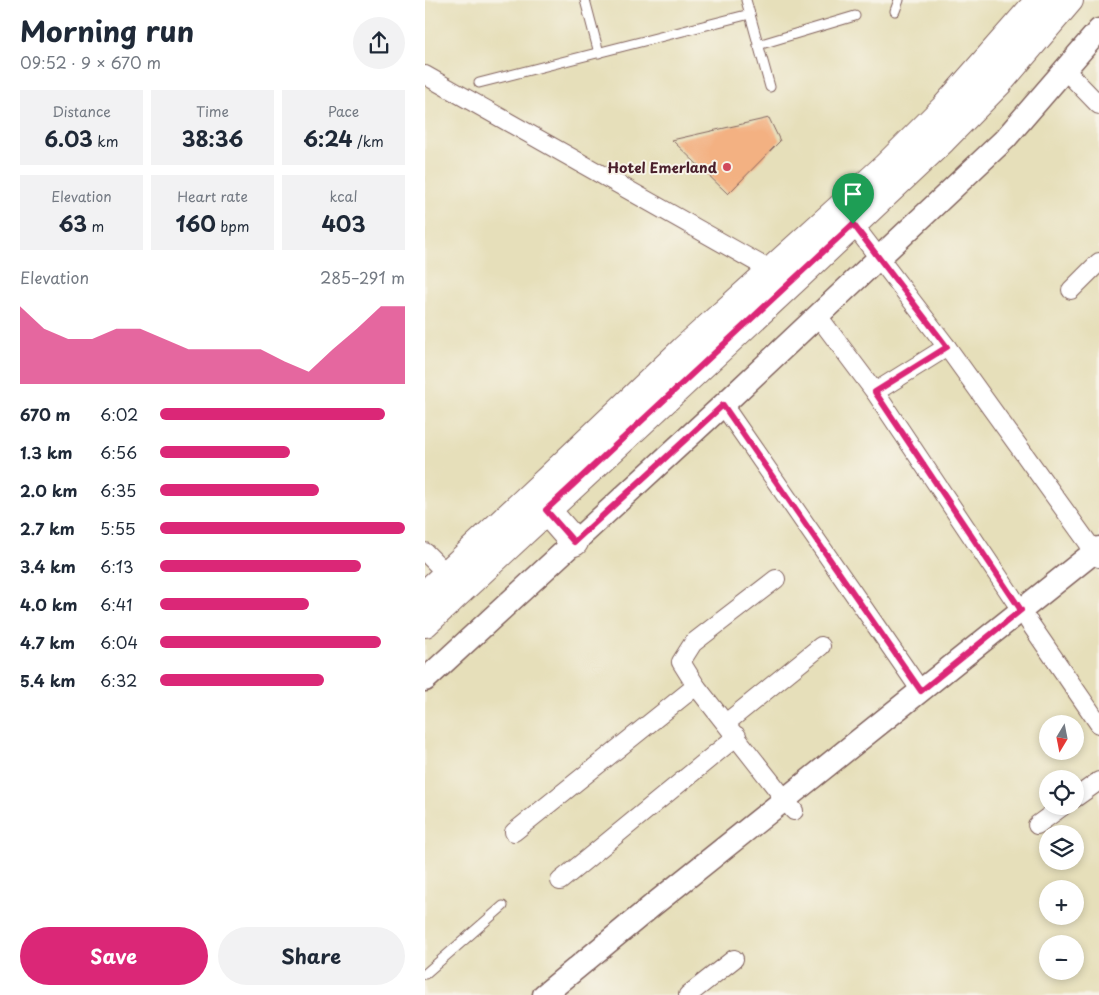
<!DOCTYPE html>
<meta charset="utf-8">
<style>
:root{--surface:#fff;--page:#f2f2f3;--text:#1f2937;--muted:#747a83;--accent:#db2777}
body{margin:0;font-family:"Playpen Sans",sans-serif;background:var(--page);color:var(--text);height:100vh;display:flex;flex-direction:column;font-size:19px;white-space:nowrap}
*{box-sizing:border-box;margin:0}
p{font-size:16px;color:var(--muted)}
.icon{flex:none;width:28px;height:28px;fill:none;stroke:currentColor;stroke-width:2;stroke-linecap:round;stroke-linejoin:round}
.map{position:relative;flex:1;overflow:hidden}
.details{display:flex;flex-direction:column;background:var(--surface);width:425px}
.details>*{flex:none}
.needle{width:32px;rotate:190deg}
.controls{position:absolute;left:614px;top:715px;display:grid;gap:10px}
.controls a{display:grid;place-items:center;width:45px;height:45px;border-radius:50%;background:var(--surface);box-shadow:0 2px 8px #0003;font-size:25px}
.pin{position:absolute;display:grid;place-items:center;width:42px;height:42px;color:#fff;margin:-51px -21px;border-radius:50% 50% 50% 0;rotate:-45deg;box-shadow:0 0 5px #0007}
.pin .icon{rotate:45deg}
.round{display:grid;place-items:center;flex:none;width:52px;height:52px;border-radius:26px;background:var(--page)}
.overview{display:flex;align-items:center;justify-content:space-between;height:85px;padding:0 20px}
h1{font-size:28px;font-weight:700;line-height:38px}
.stats{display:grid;grid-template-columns:repeat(3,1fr);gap:8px;height:85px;padding:5px 20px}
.stats div{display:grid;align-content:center;border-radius:0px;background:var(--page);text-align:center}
.stats b{font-size:21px;font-weight:700}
.stats small{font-size:14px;font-weight:400}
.stats p{font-size:14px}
.chart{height:140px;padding:10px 20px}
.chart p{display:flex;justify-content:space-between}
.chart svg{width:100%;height:90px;margin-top:5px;fill:var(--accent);opacity:.7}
.primary-button{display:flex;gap:10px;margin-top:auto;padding:10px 20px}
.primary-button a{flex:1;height:58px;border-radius:30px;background:var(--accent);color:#fff;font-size:20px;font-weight:700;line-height:58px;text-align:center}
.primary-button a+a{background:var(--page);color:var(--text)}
ul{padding:0 20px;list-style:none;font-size:16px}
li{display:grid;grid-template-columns:80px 60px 1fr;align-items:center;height:38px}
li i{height:12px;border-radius:6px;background:var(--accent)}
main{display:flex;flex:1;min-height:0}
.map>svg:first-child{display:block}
.building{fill:#f3b182}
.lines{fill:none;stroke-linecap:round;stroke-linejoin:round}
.service-casing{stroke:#81625d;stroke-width:11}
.minor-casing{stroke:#81625d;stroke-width:20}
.tertiary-casing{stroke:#81625d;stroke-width:25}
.primary-casing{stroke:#81625d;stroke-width:30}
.service{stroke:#fff;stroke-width:9}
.minor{stroke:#fff;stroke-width:18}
.tertiary{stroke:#fff;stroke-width:22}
.primary{stroke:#fff;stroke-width:28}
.route-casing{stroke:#fff;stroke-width:10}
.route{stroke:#db2777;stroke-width:6}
.poi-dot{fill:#d1495b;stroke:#f7f3e8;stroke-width:2}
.labels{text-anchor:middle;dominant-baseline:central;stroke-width:4;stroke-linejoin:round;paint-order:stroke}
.poi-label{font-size:14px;font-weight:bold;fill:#4a1f2b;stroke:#f7f3e8;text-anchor:end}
</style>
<main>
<section class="details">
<div class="overview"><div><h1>Morning run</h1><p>09:52 · 9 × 670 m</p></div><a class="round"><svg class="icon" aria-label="share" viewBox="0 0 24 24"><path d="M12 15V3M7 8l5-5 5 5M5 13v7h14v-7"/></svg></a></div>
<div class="stats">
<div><p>Distance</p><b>6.03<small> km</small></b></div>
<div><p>Time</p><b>38:36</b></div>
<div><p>Pace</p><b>6:24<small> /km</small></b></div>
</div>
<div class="stats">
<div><p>Elevation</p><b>63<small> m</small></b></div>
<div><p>Heart rate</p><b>160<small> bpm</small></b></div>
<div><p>kcal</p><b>403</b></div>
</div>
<div class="chart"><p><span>Elevation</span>285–291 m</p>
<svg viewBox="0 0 160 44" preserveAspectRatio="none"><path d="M0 44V6L10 17L20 22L30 22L40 17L50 17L60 22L70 27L80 27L90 27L100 27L110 33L120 38L130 27L140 17L150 6L160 6V44z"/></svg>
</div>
<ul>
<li><b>670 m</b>6:02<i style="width:92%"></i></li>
<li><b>1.3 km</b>6:56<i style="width:53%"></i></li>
<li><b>2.0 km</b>6:35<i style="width:65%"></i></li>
<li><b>2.7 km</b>5:55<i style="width:100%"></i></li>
<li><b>3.4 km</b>6:13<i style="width:82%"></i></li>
<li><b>4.0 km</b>6:41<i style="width:61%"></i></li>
<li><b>4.7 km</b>6:04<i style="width:90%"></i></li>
<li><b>5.4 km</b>6:32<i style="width:67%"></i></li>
</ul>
<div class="primary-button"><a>Save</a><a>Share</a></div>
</section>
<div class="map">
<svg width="674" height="995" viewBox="0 0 674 995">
<rect width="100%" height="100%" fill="#f7f3e8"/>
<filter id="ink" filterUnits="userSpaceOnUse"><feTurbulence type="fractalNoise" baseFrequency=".02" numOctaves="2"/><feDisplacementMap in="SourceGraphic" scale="10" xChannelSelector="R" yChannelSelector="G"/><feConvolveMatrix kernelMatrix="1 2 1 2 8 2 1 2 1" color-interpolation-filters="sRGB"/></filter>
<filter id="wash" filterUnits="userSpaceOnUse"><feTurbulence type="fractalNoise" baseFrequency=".0096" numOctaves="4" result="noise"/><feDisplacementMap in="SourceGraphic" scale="20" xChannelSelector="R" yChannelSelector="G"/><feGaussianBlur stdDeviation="1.12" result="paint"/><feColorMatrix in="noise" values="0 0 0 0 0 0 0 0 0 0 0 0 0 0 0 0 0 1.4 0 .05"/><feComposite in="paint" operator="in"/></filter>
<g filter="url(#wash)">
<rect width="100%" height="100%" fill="#e6dfba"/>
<g id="blocks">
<path class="building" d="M344,118L355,141L303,194L247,140Z"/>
</g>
</g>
<g filter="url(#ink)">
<use href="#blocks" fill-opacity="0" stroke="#81625d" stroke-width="1"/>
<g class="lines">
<g class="service-casing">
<g id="service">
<path d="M160,0L174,53"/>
<path d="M321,0L345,87"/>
<path d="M470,11L474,0"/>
<path d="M333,45L430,16"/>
<path d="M54,83L325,14"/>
<path d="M0,974L78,906"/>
</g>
</g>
<g class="minor-casing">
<g id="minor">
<path d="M640,70L674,105"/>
<path d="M0,75L347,271"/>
<path d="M428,224L522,347L674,558"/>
<path d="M646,290L674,262"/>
<path d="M393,316L450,392"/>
<path d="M522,347L450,392L596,610"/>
<path d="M298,405L496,691"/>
<path d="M0,552L23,575"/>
<path d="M351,579L268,643L256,662L271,686L369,811"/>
<path d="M604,622L674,724"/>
<path d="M301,723L396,646"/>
<path d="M650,798L674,781"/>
<path d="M612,825L638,806"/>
<path d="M89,832L271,686"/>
<path d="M135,881L312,736"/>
<path d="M263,995L309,959"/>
</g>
</g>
<g class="tertiary-casing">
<g id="tertiary">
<path d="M0,680L298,405L580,139L674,30"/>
<path d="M119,995L228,905L674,548"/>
</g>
</g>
<g class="primary-casing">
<g id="primary">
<path d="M121,510L149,542"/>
<path d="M0,595L125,478L259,350L461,167L520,108L615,0"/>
<path d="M0,623L376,273L517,140L574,82L644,0"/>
</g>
</g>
<use href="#service" class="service"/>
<use href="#minor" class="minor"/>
<use href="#tertiary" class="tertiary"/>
<use href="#primary" class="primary"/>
</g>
</g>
<g class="lines" filter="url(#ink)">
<g class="route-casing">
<path id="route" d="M428,224L522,347L450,392L596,610L496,691L298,405L149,542L121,510Z"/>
</g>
<use href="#route" class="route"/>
</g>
<circle class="poi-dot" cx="302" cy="167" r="5"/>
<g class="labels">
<g class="poi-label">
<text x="292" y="167">Hotel Emerland</text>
</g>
</g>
</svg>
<div class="controls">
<a><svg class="needle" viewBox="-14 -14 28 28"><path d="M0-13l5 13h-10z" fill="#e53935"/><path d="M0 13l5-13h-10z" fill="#747a83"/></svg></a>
<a><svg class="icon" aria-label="locate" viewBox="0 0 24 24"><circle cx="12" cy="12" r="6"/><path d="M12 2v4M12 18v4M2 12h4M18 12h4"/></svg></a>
<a><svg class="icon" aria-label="layers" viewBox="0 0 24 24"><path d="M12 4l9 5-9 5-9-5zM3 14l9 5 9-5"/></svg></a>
<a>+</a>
<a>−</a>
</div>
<div class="pin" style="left:428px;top:224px;background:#1e9e55"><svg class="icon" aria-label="arrive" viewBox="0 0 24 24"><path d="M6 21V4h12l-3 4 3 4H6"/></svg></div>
</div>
</main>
